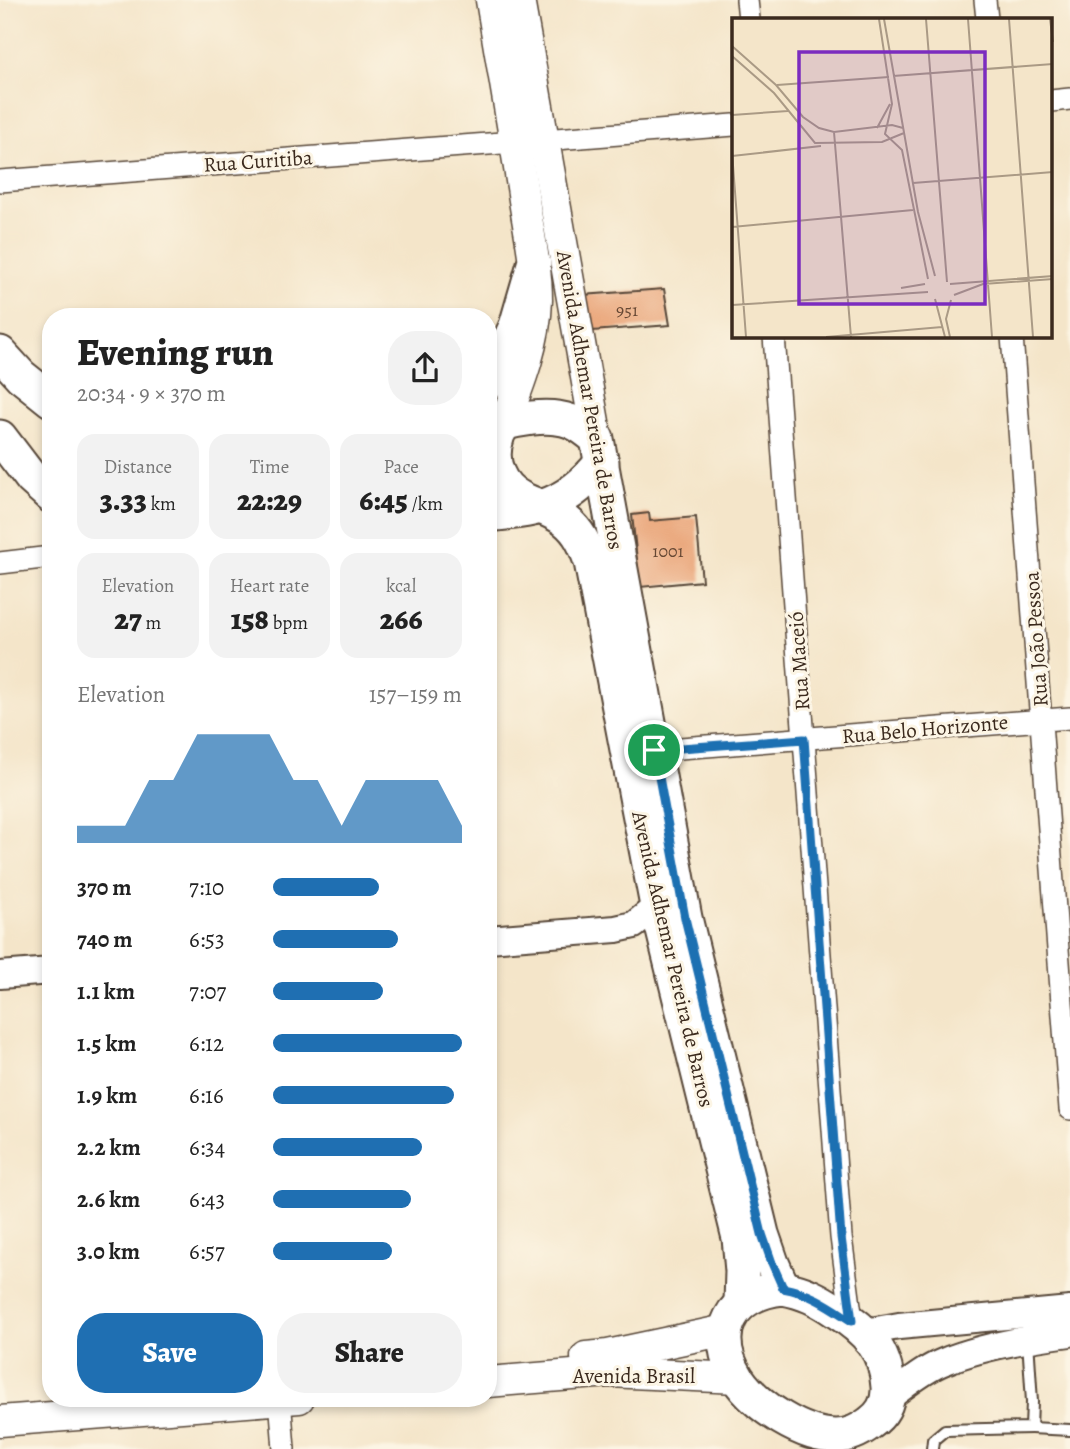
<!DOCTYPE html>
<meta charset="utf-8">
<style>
:root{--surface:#fff;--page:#f2f2f2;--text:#222;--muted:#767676;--accent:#1f6fb2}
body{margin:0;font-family:Alegreya,serif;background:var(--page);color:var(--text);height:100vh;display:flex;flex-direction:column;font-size:26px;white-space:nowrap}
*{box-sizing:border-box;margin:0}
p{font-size:23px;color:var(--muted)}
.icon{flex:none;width:38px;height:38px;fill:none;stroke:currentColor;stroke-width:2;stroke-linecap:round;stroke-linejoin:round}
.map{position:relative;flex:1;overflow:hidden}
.panel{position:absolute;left:42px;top:308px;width:455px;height:1099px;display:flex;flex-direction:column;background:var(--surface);border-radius:28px;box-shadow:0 4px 10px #0003}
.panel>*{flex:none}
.pin{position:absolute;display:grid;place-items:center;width:60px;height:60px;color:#fff;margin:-30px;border:4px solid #fff;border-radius:50%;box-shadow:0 2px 7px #0007}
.round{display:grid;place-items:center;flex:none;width:74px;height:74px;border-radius:28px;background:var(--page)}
.head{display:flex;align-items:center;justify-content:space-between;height:119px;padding:0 35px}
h1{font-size:38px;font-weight:800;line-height:52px}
.figures{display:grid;grid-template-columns:repeat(3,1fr);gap:10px;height:119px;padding:7px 35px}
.figures div{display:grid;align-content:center;border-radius:18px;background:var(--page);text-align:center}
.figures b{font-size:30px;font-weight:800}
.figures small{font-size:19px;font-weight:400}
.figures p{font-size:19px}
.chart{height:196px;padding:14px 35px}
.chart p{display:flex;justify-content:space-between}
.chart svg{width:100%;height:126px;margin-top:7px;fill:var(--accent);opacity:.7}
.button{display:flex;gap:14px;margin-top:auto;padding:14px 35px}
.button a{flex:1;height:80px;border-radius:28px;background:var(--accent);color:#fff;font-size:28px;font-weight:800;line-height:80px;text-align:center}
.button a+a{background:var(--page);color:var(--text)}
ul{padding:0 35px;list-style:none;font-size:23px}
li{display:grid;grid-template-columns:112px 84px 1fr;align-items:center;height:52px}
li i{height:18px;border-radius:9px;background:var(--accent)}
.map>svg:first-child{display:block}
.building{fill:#e9a376}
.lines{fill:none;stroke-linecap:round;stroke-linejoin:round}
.service-casing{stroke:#574638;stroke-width:14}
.minor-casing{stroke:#574638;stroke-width:24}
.tertiary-casing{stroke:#574638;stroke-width:30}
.secondary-casing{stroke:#574638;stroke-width:33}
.primary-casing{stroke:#574638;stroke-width:37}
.service{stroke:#fff;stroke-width:10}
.minor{stroke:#fff;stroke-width:21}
.tertiary{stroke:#fff;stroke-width:26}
.secondary{stroke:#fff;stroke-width:30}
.primary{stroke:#fff;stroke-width:33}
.route-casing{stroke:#fff;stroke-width:14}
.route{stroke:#1f6fb2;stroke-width:9}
.labels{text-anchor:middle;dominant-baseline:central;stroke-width:6;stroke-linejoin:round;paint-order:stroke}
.number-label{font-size:18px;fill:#664834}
.street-label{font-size:21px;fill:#3b2a1e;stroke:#fcf5e5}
.inset-road{fill:none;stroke:#aa9a85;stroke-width:2}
.view{fill:#7b2cbf;fill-opacity:0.15;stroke:#7b2cbf;stroke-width:3.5}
.inset-edge{fill:none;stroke:#3b2a1e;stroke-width:3.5}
</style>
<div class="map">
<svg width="1070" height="1449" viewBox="0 0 1070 1449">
<rect width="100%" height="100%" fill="#fcf5e5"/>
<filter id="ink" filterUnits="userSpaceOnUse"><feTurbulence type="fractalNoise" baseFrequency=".0143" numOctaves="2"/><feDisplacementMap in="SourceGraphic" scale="14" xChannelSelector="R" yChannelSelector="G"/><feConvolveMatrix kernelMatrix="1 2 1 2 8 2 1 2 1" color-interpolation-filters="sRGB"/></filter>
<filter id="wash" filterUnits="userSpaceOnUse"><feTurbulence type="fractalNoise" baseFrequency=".00686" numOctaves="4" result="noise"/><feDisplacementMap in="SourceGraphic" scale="28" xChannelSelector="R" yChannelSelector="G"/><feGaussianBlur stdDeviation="1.57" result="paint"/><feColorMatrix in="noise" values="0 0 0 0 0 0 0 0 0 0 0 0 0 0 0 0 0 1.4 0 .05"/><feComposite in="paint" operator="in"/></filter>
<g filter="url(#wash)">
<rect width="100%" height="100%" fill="#f4e5c9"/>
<g id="blocks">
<g class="building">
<path d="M664,289L670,325L592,331L583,295Z"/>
<path d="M649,513L650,521L696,517L702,581L640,587L632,515Z"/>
</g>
</g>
</g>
<g filter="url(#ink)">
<use href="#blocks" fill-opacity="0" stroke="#574638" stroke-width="2"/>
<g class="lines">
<g class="service-casing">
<g id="service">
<path d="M1031,1428L1070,1430"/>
<path d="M932,1449L933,1440L945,1430L1031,1428L1032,1402L1028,1340"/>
</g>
</g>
<g class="minor-casing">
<g id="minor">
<path d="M747,0L749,19"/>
<path d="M985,0L987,19"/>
<path d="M1051,101L1070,99"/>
<path d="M543,140L734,125"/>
<path d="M0,181L515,142"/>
<path d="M774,336L841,1237L852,1321"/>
<path d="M1012,336L1070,1109"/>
<path d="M0,563L51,557"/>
<path d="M654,750L1070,718"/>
<path d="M280,1398L284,1449"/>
</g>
</g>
<g class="tertiary-casing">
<g id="tertiary">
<path d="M488,939L616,929L634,925L657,906"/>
<path d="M0,975L51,971"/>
<path d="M865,1332L899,1326L1070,1310"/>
<path d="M889,1397C906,1385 923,1370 943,1362C979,1347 1032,1338 1070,1333"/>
</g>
</g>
<g class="secondary-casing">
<g id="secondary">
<path d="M491,0C502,67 514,133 524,200C529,233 537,267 537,300C536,342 520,384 504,423"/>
<path d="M519,0L597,439"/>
<path d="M586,1357L608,1355L726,1330"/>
<path d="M488,1382L609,1372L738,1378"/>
<path d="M0,1421L299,1398"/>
</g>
</g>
<g class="primary-casing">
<g id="primary">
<path d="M0,353L21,376L51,400"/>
<path d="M488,383L499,363L516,326L534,264"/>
<path d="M504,423C502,428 498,433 497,438C489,462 499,487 521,498C536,506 552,510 565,520C580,532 585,545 591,562L657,906L739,1238L742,1271L741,1303"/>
<path d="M488,427C513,421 545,412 570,421C580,425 589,432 597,439L685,918L762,1234L772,1263L783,1288"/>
<path d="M0,437L32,479L51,496"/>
<path d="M488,515C506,513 527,512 544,506C568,498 587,481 602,462"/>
<path d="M783,1288C805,1292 818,1299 836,1311C866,1330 886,1350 888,1387C889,1402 883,1414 870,1423C861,1430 849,1436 836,1436C803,1436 757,1407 738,1379C709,1333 731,1293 783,1288Z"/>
</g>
</g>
<use href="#service" class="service"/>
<use href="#minor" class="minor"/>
<use href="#tertiary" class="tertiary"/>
<use href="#secondary" class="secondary"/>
<use href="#primary" class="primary"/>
</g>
</g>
<g class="lines" filter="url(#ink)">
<g class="route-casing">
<path id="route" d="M804,739L841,1237L852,1321C829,1306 811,1293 783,1288L772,1263L762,1234L685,918L654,750Z"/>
</g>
<use href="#route" class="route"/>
</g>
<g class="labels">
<g class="number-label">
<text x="627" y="310">951</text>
<text x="668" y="551">1001</text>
</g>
<g class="street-label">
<text transform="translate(258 161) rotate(-4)">Rua Curitiba</text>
<text transform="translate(590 400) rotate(80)">Avenida Adhemar Pereira de Barros</text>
<text transform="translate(1036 639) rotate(-94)">Rua João Pessoa</text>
<text transform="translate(799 661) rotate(-94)">Rua Maceió</text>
<text transform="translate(925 729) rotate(-5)">Rua Belo Horizonte</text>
<text transform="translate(673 959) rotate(77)">Avenida Adhemar Pereira de Barros</text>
<text x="634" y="1376">Avenida Brasil</text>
</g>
</g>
<g transform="translate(732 18)">
<rect width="320" height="320" fill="#f4e5c9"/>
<path class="inset-road" d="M147,1L160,86L153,116L170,132L196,261M152,1L186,194L203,258M194,1L215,264M236,1L260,319M277,1L301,319M318,1L321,24M0,28L44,67L71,99L87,110L102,114L160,107L171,110M0,38L42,75L83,125L150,124L172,115M161,58L321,46M45,67L157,59M0,97L56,93M145,110L158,86M102,114L119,319M0,134L14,319M0,138L89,128M181,165L321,154M0,209L181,192M218,266L321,258M169,270L193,266M222,277L251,266L321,261M203,281L213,319M0,287L196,274M94,319L210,309M218,319L214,301L219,282"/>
<path class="view" d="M67,34H253V286H67Z"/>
<rect width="320" height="320" class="inset-edge"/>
</g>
</svg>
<div class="pin" style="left:654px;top:750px;background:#1e9e55"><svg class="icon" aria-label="arrive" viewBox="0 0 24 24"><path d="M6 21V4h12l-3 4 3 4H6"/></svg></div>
<section class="panel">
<div class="head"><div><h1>Evening run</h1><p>20:34 · 9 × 370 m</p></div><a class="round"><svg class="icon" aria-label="share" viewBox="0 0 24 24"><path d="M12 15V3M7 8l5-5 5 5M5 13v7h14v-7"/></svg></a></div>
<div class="figures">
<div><p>Distance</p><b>3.33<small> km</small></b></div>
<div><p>Time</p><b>22:29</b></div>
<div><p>Pace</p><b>6:45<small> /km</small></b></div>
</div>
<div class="figures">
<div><p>Elevation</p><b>27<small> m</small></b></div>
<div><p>Heart rate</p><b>158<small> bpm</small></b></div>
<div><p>kcal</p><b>266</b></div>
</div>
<div class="chart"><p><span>Elevation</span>157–159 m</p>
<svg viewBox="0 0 160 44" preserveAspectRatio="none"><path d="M0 44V38L10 38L20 38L30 22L40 22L50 6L60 6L70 6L80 6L90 22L100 22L110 38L120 22L130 22L140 22L150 22L160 38V44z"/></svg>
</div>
<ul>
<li><b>370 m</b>7:10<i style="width:56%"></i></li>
<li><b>740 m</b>6:53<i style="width:66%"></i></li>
<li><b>1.1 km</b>7:07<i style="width:58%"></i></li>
<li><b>1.5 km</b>6:12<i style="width:100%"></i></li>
<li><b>1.9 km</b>6:16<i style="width:96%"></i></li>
<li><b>2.2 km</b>6:34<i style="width:79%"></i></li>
<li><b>2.6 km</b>6:43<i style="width:73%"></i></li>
<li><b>3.0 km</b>6:57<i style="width:63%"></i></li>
</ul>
<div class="button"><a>Save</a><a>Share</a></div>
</section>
</div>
